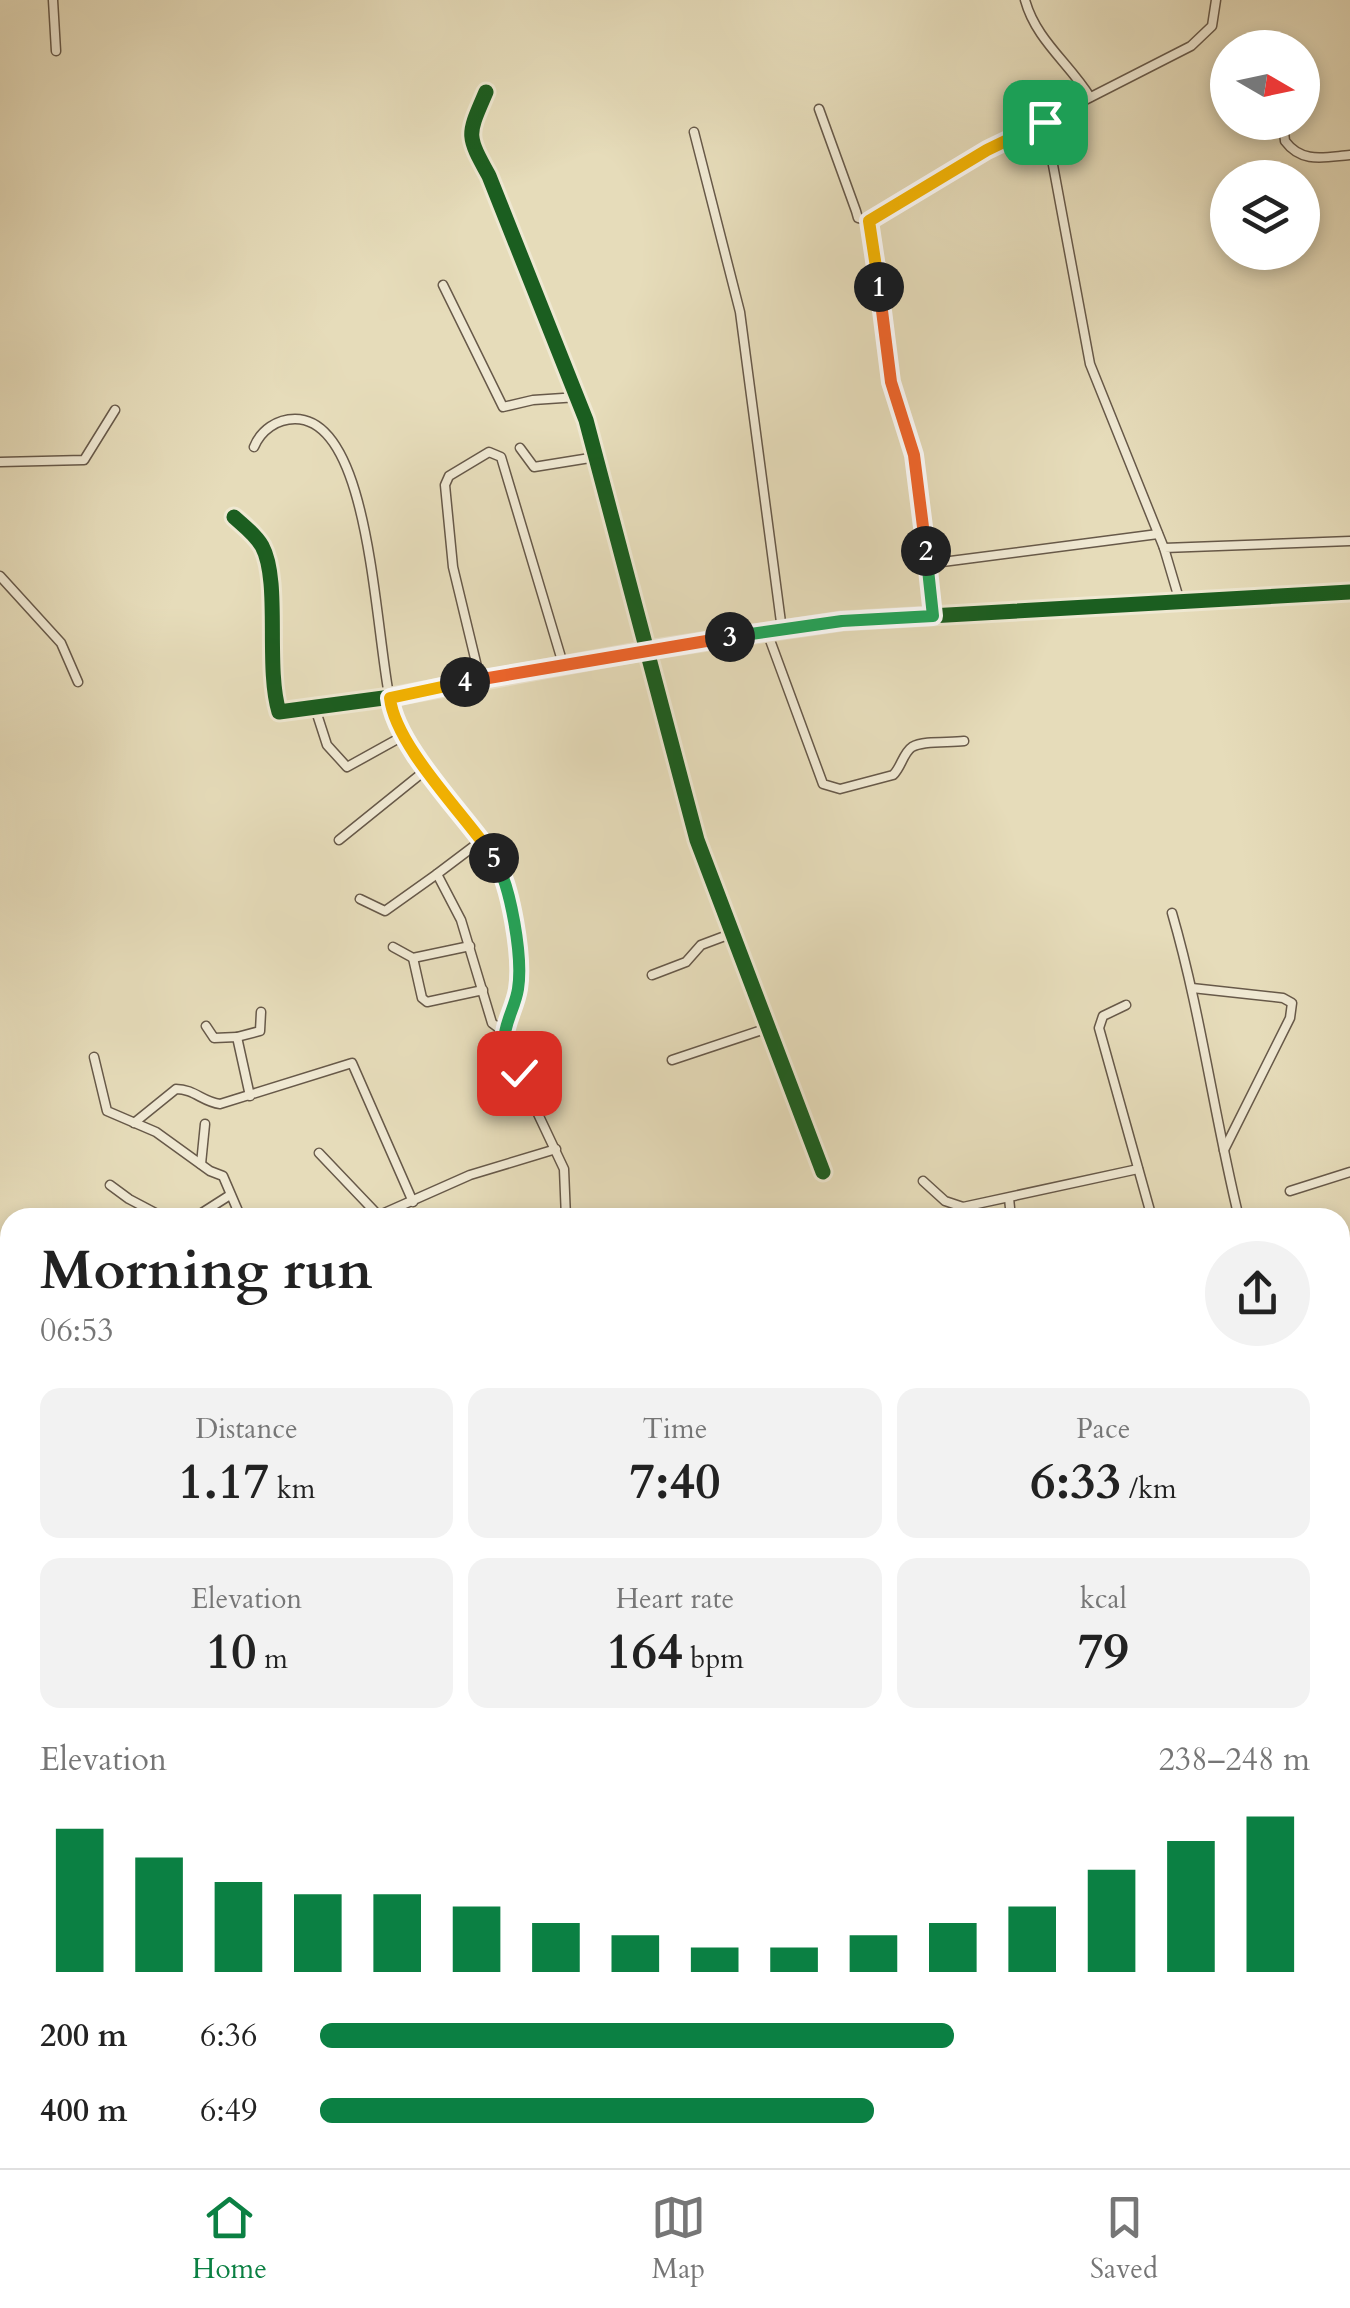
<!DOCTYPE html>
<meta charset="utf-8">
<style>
:root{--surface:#fff;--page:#f2f2f2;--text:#222;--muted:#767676;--line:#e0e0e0;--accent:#0b8043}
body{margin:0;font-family:Cardo,serif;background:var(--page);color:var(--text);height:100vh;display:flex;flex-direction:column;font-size:38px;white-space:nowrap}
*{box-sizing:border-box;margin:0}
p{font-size:32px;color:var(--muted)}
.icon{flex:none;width:55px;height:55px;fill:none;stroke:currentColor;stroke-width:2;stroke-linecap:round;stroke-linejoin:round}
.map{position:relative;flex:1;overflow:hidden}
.drawer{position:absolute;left:0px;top:1208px;width:1350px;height:962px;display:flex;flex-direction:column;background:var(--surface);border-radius:30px 30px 0 0;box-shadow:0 5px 15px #0003}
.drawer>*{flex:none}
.needle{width:65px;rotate:99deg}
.tools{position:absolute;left:1210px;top:30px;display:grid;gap:20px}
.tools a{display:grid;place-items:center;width:110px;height:110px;border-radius:50%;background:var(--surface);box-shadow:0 5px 15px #0003;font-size:50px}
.pin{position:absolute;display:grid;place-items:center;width:85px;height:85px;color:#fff;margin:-42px;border-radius:20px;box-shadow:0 5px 15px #0006}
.km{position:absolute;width:50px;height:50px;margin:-25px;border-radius:50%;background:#222;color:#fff;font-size:28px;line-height:50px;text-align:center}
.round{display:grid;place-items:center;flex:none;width:105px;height:105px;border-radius:52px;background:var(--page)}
.overview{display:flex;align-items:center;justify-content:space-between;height:170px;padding:0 40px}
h1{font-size:55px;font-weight:700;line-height:75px}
.metrics{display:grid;grid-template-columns:repeat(3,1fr);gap:15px;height:170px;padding:10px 40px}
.metrics div{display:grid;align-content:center;border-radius:20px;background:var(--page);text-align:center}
.metrics b{font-size:50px;font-weight:700}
.metrics small{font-size:28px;font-weight:400}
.metrics p{font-size:28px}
.chart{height:280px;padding:20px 40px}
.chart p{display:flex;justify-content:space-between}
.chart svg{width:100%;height:180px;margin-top:10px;stroke:var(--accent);stroke-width:6}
ul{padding:0 40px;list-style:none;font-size:32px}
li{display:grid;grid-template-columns:160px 120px 1fr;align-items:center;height:75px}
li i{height:25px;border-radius:12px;background:var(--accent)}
.tabs{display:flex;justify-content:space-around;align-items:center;height:140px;border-top:2px solid var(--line);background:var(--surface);font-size:28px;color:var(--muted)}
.tabs a{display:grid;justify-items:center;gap:5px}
.tabs .current{color:var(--accent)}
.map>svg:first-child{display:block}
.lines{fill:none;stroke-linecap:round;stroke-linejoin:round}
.minor-casing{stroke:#675949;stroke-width:11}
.minor{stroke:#efe8d2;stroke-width:8}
.cycleway-casing{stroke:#efe8d2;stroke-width:21}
.cycleway{stroke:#1b5e20;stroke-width:15}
.split-1-casing{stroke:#fff;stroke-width:20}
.split-2-casing{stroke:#fff;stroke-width:20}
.split-3-casing{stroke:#fff;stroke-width:20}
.split-4-casing{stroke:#fff;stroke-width:20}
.split-5-casing{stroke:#fff;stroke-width:20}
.split-6-casing{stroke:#fff;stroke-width:20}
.split-1{stroke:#f5b400;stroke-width:12}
.split-2{stroke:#f0652b;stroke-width:12}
.split-3{stroke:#22a559;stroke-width:12}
.split-4{stroke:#f0652b;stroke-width:12}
.split-5{stroke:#f5b400;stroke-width:12}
.split-6{stroke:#22a559;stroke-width:12}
</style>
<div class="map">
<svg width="1350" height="2168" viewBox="0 0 1350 2168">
<rect width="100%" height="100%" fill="#e6dcba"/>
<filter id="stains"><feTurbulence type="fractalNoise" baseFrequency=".002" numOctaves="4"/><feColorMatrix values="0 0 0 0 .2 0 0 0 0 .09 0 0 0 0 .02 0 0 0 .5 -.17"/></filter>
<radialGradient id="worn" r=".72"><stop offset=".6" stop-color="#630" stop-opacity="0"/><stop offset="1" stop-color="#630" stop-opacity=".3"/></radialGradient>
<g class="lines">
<g class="minor-casing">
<g id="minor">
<path d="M53,0L56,51"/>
<path d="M1025,0C1036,40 1069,63 1090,97"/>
<path d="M486,92C467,136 466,134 489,176L586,420L697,840L823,1172"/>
<path d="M819,109L856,211L858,218L869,221L987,150L1191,46L1212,26L1216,0"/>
<path d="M1045,122L1090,364L1164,548"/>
<path d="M1283,122L1285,141C1302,164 1325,157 1350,155"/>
<path d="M694,132L740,312L782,630"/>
<path d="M869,221L891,382L914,455L933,616"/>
<path d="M443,285L503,407L533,400L578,397"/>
<path d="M254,447C261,430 277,419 295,419C378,419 374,668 396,722C419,779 491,828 508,885C516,914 521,954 519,984C518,1004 504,1021 504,1042L564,1169L566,1218"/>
<path d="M520,448L534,467L596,457"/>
<path d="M0,462L84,460L115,410"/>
<path d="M234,517C244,526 255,534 262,546C281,581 265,666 279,712L391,697L648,650L842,621L1350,592"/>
<path d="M927,564L1158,534"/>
<path d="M0,576L61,643L78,682"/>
<path d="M1180,602L1164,548L1350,541"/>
<path d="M767,632L823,784L840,789L893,775C901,768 903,753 912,747C924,740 950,743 964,741"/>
<path d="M480,679L453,567L445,485L449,476L489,452L501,457L563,664"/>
<path d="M315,708L327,745L347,767L403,736"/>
<path d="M339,840L427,769"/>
<path d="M482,840L437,874L461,920L492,1023L504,1032"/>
<path d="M360,899L385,911L437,874"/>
<path d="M1172,913C1201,1013 1214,1116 1239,1218"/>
<path d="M393,947L413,958L470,946"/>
<path d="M413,958L422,998L427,1002L483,990"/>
<path d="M652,975L686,962L701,945L733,933"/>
<path d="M1192,988L1283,998L1292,1003L1290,1018L1224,1150"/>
<path d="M1126,1005L1103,1016L1099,1028L1152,1218"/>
<path d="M206,1026L214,1038L237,1037L250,1096"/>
<path d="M237,1037L260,1031L261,1012"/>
<path d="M94,1057L107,1111L156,1132L210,1171L223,1176L241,1218"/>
<path d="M672,1060L768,1028"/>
<path d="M134,1123L176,1089C194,1089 203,1102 220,1104L352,1063L413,1202"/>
<path d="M319,1153L379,1216"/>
<path d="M201,1164L205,1124"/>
<path d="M923,1181L945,1201L963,1207L1138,1169"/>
<path d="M110,1185L129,1199L165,1218"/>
<path d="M1290,1191L1350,1172"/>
<path d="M1009,1198L1011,1218"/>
<path d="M194,1218L230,1195"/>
<path d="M373,1218L470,1175L556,1149"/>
<path d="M1340,1345L1350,1342"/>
<path d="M1340,1503L1350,1499"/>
<path d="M0,1538L10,1537"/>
<path d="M0,1597L10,1596"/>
<path d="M0,1612L10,1643"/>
<path d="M1340,1740L1350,1736"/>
<path d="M1340,1804L1350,1811"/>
<path d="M0,1835H10"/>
<path d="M0,2055L10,2053"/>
<path d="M1340,2092L1350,2096"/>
<path d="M100,2160L101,2168"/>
<path d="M758,2160L762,2168"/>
<path d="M0,2161L10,2160"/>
<path d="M266,2165L267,2168"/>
<path d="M405,2168L417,2163L423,2168"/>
<path d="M523,2168L533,2160"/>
<path d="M682,2168L707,2160"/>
<path d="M1010,2168L1013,2160"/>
<path d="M1308,2168V2160"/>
</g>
</g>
<use href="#minor" class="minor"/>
<g class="cycleway-casing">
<g id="cycleway">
<path d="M486,92C467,136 466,134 489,176L586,420L697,840L823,1172"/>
<path d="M234,517C244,526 255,534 262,546C281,581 265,666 279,712L391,697L648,650L842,621L1350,592"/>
</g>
</g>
<use href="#cycleway" class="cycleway"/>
</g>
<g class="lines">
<g class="split-1-casing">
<path id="split-1" d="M879,287L869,221L987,150L1045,122"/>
</g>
<g class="split-2-casing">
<path id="split-2" d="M879,287L891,382L914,455L926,551"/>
</g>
<g class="split-3-casing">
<path id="split-3" d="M730,637L842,621L933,616L926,551"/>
</g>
<g class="split-4-casing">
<path id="split-4" d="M465,682L730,637"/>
</g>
<g class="split-5-casing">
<path id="split-5" d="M465,682L390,698C395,746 466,816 494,858"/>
</g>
<g class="split-6-casing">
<path id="split-6" d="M494,858C511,885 523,958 518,989C515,1008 504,1023 504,1042L519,1073"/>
</g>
<use href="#split-1" class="split-1"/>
<use href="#split-2" class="split-2"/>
<use href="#split-3" class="split-3"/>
<use href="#split-4" class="split-4"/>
<use href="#split-5" class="split-5"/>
<use href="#split-6" class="split-6"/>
</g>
<rect width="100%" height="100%" filter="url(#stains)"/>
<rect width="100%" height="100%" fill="url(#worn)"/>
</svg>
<div class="tools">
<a><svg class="needle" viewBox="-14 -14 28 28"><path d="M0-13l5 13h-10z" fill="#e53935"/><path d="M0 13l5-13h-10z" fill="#767676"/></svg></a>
<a><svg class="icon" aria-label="layers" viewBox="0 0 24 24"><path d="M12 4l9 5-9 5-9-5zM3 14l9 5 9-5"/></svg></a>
</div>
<div class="pin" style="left:1045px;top:122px;background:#1e9e55"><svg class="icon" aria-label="arrive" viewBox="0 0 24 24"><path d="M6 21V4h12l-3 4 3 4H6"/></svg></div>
<div class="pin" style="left:519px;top:1073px;background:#d93025"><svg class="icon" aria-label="check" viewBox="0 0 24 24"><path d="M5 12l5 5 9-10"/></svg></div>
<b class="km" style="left:879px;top:287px">1</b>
<b class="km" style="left:926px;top:551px">2</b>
<b class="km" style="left:730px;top:637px">3</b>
<b class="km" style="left:465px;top:682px">4</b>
<b class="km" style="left:494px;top:858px">5</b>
<section class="drawer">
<div class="overview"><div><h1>Morning run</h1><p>06:53</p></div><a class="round"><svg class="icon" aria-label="share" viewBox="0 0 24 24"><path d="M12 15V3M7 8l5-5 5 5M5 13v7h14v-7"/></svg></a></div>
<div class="metrics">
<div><p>Distance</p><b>1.17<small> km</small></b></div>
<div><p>Time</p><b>7:40</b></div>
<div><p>Pace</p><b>6:33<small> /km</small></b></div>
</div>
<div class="metrics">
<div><p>Elevation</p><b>10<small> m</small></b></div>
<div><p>Heart rate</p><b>164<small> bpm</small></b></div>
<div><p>kcal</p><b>79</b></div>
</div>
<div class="chart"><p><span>Elevation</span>238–248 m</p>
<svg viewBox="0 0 160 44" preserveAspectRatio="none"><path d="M5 44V9M15 44V16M25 44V22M35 44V25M45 44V25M55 44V28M65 44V32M75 44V35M85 44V38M95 44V38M105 44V35M115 44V32M125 44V28M135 44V19M145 44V12M155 44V6"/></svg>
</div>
<ul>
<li><b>200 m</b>6:36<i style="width:64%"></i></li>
<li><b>400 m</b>6:49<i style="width:56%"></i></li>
</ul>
</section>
</div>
<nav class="tabs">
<a class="current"><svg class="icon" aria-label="home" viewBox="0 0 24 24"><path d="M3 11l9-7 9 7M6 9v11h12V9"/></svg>Home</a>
<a><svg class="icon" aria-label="map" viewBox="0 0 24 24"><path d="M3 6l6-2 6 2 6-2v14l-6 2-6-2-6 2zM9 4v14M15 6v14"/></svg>Map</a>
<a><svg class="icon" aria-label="saved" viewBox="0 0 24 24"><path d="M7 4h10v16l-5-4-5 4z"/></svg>Saved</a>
</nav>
